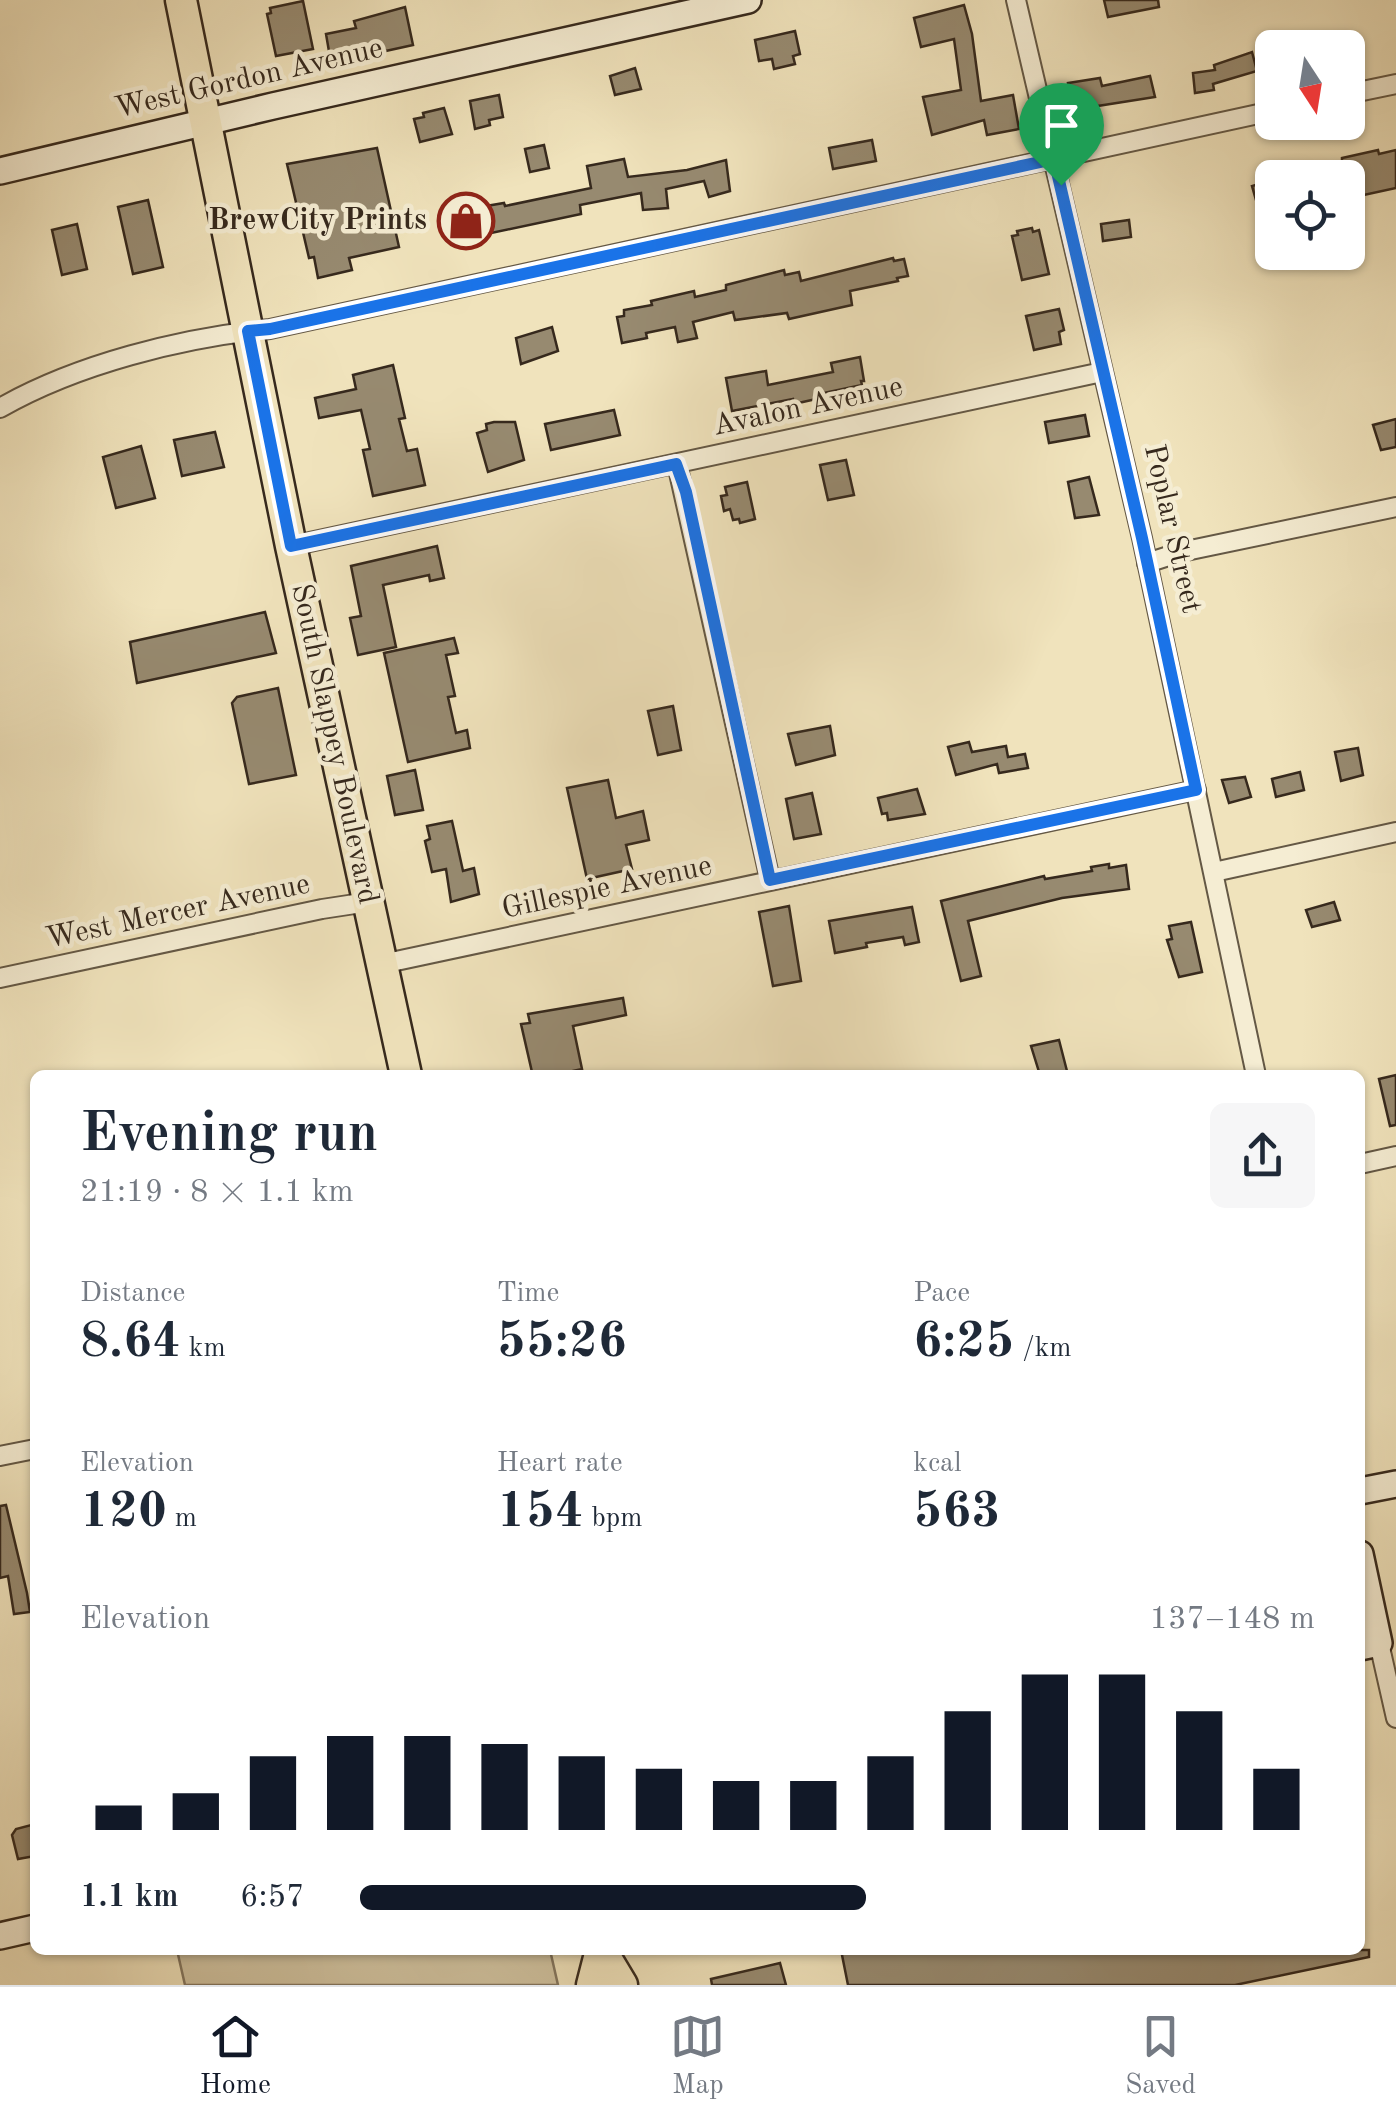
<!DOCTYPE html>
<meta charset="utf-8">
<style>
:root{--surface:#fff;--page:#f6f6f7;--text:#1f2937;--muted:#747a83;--line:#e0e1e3;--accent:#111827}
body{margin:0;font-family:"Old Standard TT",serif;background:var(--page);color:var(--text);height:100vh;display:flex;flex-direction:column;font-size:38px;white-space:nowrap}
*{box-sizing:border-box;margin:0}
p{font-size:32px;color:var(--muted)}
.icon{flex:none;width:55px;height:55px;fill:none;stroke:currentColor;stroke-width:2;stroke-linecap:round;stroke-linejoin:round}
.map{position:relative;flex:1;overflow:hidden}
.sheet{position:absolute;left:30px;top:1070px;width:1335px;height:885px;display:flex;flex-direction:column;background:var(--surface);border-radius:15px;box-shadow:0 2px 8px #0004}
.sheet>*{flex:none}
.needle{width:65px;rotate:168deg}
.tools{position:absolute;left:1255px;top:30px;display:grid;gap:20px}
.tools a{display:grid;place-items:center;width:110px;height:110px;border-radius:15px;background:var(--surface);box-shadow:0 2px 8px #0004;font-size:50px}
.pin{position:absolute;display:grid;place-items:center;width:85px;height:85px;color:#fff;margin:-102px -42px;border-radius:50% 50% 50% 0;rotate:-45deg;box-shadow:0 0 10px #0007}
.pin .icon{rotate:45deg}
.round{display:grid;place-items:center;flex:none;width:105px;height:105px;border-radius:15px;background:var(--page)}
.summary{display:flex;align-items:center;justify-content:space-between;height:170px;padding:0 50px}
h1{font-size:55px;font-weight:700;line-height:75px}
.stats{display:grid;grid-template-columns:repeat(3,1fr);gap:15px;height:170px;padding:10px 50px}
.stats div{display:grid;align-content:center}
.stats b{font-size:50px;font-weight:700}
.stats small{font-size:28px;font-weight:400}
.stats p{font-size:28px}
.chart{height:280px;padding:20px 50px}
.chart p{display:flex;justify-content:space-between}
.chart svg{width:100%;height:180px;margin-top:10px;stroke:var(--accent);stroke-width:6}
ul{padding:0 50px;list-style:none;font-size:32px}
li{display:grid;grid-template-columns:160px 120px 1fr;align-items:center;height:75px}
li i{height:25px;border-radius:12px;background:var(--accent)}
.dock{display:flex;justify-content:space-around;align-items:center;height:140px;border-top:2px solid var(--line);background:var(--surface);font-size:28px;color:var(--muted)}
.dock a{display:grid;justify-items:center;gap:5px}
.dock .selected{color:var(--accent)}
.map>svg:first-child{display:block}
.green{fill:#d0c3a1;stroke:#83765f;stroke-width:2.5}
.building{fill:#978a70;stroke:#36291d;stroke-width:2.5}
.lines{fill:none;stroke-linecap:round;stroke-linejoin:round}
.street-casing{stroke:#645845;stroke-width:22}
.secondary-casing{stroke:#36291d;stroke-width:30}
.primary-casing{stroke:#36291d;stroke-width:35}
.street{stroke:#f5edd3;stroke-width:18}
.secondary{stroke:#f5edd3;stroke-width:25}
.primary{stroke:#f0e3bc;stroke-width:30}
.route-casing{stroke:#fff;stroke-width:20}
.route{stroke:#1a73e8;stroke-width:12}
.labels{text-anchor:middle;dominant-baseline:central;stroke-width:9;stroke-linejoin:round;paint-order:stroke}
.street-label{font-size:30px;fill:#36291d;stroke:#f5edd3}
.poi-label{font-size:30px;font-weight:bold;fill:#36291d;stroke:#f5edd3;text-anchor:end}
</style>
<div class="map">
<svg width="1396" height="1985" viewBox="0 0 1396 1985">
<rect width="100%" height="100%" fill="#f0e3bc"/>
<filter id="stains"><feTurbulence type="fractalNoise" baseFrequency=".002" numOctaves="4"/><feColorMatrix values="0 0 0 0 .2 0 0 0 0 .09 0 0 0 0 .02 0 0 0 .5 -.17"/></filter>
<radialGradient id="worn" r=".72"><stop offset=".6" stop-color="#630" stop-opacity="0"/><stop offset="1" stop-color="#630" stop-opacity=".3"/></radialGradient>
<path class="green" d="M177,1950H550L558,1985H185Z"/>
<g class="building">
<path d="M1104,0H1158L1159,7L1108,17Z"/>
<path d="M303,1L313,49L276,56L267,14L271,13L270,8Z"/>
<path d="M964,5L972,34L981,101L1013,95L1019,129L987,135L984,120L932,135L923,97L961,90L954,39L921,47L914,18Z"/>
<path d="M405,7L413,45L331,63L326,34L356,28L354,21Z"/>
<path d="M795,31L800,54L793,56L795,64L774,69L772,59L759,61L755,40Z"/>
<path d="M1252,52L1257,71L1213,84L1214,90L1195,93L1193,73L1215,70L1214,65Z"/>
<path d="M635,68L641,89L615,95L610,76Z"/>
<path d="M1150,76L1155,97L1072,110L1068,83L1100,78L1102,86Z"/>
<path d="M499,95L503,117L489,120L490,125L475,129L470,101Z"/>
<path d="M444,108L452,134L420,142L414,119L424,117L423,113Z"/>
<path d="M872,140L876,161L833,169L829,148Z"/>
<path d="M544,145L549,168L530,172L525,149Z"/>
<path d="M377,148L399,247L349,258L352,270L318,278L314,257L309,258L287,164Z"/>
<path d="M1378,150L1379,154L1396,150V188L1350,198L1348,178H1299L1298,173L1342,161V158Z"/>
<path d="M624,159L628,177L687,170L726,160L730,191L709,197L704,181L666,189L668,208L643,210L641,193L580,205L581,214L458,240L451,212L504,203L505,206L591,188L587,166Z"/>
<path d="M1272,180V203L1258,207L1252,186Z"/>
<path d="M148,200L163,267L133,274L118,207Z"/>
<path d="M1129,220L1131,237L1103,241L1101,224Z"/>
<path d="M77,224L87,269L62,275L52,230Z"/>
<path d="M1032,228L1033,232L1039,230L1049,274L1022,280L1012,236L1018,235L1017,231Z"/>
<path d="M893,258L894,261L904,259L908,276L897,278L898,281L850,291L852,305L789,319L787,313L735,320L733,312L693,322L697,338L678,342L675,327L646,333L647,338L622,343L617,317L624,316V310L652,305L651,301L694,291L695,297L726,290V285L784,270L785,275L799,272L801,281Z"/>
<path d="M1059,309L1064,330L1059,332L1061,344L1034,350L1026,316Z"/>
<path d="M552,327L558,351L521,364L516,338Z"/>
<path d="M860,357L864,381H861L862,385L824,393L825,397L794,404L793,399L732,411L726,378L766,371L768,385L833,372L831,363Z"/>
<path d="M393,365L405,418L399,419L407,451L417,449L425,485L373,496L363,450L370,449L361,410L319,418L315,398L356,389L353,375Z"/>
<path d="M614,410L620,435L551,450L545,424Z"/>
<path d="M1085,415L1089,436L1049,443L1045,422Z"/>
<path d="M1396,419V447L1381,450L1373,425Z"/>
<path d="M494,422H515L524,460L488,472L477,433L487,430L486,424Z"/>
<path d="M215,432L224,467L182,476L174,440Z"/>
<path d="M141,446L155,498L116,508L103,457Z"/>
<path d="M846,460L854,495L828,500L820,465Z"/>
<path d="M1089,477L1099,515L1075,518L1068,482Z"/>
<path d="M747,482L755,519L740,523L739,519L733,520L730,509L724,511L721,496L727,495L725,487Z"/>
<path d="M437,546L444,578L430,581L429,575L383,585L396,647L358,655L350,618L361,616L351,566Z"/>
<path d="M265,612L276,653L137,683L130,642Z"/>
<path d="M454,638L458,653L446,655L455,696L448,697L456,733L467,730L470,748L408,762L384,653Z"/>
<path d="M278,688L296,775L249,784L232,703L237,697Z"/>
<path d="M673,706L681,750L658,755L648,711Z"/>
<path d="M830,726L835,755L796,765L788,734Z"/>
<path d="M969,742L972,752L1006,746L1008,757L1025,754L1028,768L999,773L997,764L956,775L948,747Z"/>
<path d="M1358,748L1363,775L1341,781L1335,752Z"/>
<path d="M415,770L423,810L395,815L387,776Z"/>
<path d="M1300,772L1304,790L1276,797L1272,779Z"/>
<path d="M1245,777L1251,797L1229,803L1222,780Z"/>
<path d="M608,780L616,818L643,811L649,840L626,845L632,869L587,879L567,788Z"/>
<path d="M917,789L925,814L888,820L887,813L882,814L878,798Z"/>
<path d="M812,793L821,834L794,839L786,799Z"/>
<path d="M452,821L463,871L474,868L479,894L451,902L446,869L432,872L425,841L430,839L427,826Z"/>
<path d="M1109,864V868L1126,865L1129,889L1062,898L968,921L981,976L961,981L941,901L1044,876L1045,879L1092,871L1091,867Z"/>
<path d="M1334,902L1340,920L1312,927L1306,910Z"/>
<path d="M789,906L801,981L773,986L759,912Z"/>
<path d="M912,907L919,942L905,945L903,937L866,943L867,947L835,953L829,921Z"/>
<path d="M1191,922L1202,972L1179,977L1167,940L1172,939L1169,926Z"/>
<path d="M623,998L626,1015L573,1026L582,1069L555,1075L532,1072L521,1024L530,1023L528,1014Z"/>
<path d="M1059,1040L1068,1075H1040L1031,1046Z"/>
<path d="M1396,1075V1125L1390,1126L1379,1079Z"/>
<path d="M6,1505L27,1593L30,1612L14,1614L8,1576L0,1578V1506Z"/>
<path d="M35,1824V1856L18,1859L12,1835L16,1829Z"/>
<path d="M841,1950H1369V1957L1235,1985H848Z"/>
<path d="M780,1963L786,1985H712L711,1979Z"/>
</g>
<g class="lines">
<g class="street-casing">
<g id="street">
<path d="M1016,0L1142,538L1256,1075"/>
<path d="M1348,94L1396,84"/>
<path d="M0,408C77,364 181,338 270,329L1272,111"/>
<path d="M677,464L770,880"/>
<path d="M291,546L1102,372"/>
<path d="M1147,563L1181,552L1396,507"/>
<path d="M1214,872L1396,832"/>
<path d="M382,964L1196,790"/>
<path d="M0,978L322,909L368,902"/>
<path d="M1360,1164L1396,1156"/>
<path d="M0,1456L35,1449"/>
<path d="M1379,1643L1396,1718"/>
</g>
</g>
<g class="secondary-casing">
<g id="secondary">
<path d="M0,171L273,106L748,0"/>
<path d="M1360,1491L1396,1484"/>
<path d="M1360,1554L1379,1643L1360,1647"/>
<path d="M0,1936L35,1928"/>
</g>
</g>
<g class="primary-casing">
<g id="primary">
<path d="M181,0L291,546L406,1075"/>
<path d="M601,1950L622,1985"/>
<path d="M592,1985L601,1950"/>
</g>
</g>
<use href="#street" class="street"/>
<use href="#secondary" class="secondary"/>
<use href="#primary" class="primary"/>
</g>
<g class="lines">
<g class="route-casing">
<path id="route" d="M1054,159L1142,538L1196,790L770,880L686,492L676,464L291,546L248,331L270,329Z"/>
</g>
<use href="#route" class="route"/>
</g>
<defs>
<g id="shop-ring" transform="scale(2.875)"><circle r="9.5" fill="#f5edd3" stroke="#8f2418" stroke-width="1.5"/><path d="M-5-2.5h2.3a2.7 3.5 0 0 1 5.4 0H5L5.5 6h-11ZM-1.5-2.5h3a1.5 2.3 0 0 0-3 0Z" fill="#8f2418"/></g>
</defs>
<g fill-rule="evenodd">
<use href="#shop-ring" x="466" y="221"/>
</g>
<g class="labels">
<g class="street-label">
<text transform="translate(249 79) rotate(-13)">West Gordon Avenue</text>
<text transform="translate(808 407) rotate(-12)">Avalon Avenue</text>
<text transform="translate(1172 529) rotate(77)">Poplar Street</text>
<text transform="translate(334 744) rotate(78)">South Slappey Boulevard</text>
<text transform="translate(607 888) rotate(-12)">Gillespie Avenue</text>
<text transform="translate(178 912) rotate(-12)">West Mercer Avenue</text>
</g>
<g class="poi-label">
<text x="427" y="221">BrewCity Prints</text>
</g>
</g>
<rect width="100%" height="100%" filter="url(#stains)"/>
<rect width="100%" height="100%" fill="url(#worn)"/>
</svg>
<div class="tools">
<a><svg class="needle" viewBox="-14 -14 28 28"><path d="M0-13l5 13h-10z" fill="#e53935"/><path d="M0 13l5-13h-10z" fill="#747a83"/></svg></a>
<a><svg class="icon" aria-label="locate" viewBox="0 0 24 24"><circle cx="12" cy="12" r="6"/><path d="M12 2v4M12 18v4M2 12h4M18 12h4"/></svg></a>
</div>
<div class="pin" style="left:1061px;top:185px;background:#1e9e55"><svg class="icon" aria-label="arrive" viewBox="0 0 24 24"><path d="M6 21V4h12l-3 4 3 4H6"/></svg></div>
<section class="sheet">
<div class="summary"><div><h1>Evening run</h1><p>21:19 · 8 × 1.1 km</p></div><a class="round"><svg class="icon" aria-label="share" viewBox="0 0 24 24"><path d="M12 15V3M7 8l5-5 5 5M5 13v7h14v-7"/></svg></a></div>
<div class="stats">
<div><p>Distance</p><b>8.64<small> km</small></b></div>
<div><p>Time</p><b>55:26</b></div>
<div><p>Pace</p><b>6:25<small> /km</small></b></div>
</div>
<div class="stats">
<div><p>Elevation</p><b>120<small> m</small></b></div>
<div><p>Heart rate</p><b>154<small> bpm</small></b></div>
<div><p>kcal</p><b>563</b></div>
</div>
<div class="chart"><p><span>Elevation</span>137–148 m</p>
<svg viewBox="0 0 160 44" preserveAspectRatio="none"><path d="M5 44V38M15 44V35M25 44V26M35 44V21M45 44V21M55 44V23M65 44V26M75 44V29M85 44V32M95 44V32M105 44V26M115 44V15M125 44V6M135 44V6M145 44V15M155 44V29"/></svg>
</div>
<ul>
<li><b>1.1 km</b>6:57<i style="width:53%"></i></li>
</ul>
</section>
</div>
<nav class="dock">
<a class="selected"><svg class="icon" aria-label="home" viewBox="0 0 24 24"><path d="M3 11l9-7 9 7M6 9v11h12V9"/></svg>Home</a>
<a><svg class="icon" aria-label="map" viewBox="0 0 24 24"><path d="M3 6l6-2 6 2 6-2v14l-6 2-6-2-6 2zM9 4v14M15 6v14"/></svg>Map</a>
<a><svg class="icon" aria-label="saved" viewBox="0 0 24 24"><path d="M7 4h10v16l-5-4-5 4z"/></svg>Saved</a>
</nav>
